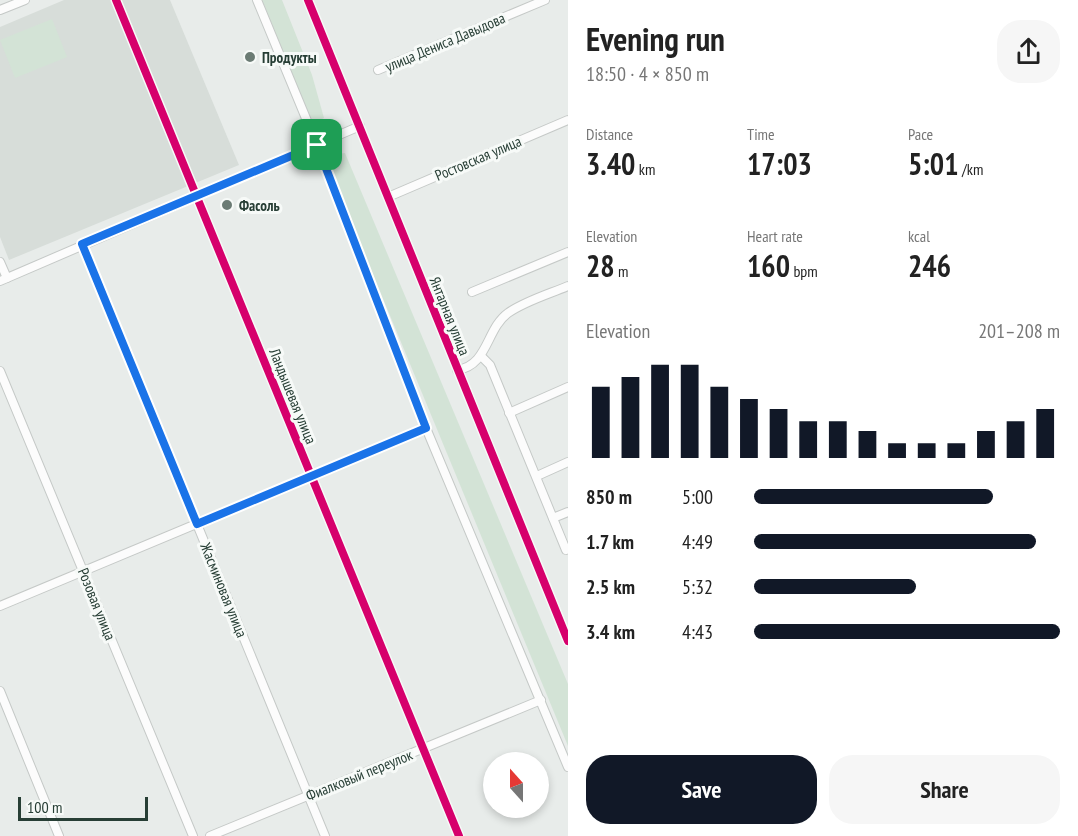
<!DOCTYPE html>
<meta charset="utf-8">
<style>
:root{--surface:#fff;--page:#f6f6f6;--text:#222;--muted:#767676;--accent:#111827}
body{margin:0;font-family:"PT Sans Narrow",sans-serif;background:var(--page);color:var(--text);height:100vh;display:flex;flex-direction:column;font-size:22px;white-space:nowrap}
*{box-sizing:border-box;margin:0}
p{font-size:20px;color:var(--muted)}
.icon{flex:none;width:33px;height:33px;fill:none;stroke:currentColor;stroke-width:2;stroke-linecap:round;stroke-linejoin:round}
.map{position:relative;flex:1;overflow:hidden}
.details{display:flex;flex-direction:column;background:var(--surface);width:510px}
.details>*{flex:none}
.needle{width:39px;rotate:339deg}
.controls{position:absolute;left:483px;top:752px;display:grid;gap:12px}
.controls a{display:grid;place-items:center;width:66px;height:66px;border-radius:50%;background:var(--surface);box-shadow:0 3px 9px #0003;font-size:30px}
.scale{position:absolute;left:18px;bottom:15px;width:130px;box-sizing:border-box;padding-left:6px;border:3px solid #273e35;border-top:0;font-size:16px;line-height:21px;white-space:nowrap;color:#273e35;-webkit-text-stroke:4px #f7faf8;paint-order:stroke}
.pin{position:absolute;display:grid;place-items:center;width:51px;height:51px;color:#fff;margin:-26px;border-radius:12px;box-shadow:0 3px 9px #0006}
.round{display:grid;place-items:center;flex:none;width:63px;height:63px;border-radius:24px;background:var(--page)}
.head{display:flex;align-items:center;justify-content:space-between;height:102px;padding:0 18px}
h1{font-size:33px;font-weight:700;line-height:45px}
.stats{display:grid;grid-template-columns:repeat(3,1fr);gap:9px;height:102px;padding:6px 18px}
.stats div{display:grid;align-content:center}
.stats b{font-size:30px;font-weight:700}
.stats small{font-size:16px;font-weight:400}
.stats p{font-size:16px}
.chart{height:168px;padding:12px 18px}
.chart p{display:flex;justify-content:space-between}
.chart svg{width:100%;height:108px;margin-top:6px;stroke:var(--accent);stroke-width:6}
.action{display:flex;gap:12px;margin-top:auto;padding:12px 18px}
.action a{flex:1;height:69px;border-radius:24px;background:var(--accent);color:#fff;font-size:24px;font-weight:700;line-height:69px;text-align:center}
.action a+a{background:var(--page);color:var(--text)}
ul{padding:0 18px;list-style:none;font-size:20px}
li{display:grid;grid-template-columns:96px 72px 1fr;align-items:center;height:45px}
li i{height:15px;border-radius:8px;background:var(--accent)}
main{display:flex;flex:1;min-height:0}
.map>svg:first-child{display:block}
.built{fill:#d7ddd9}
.green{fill:#d3e3d6}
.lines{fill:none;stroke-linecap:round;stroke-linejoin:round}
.minor-casing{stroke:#c5c9c7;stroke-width:10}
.minor{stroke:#fcfcfc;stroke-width:8}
.cycleway-casing{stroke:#f7faf8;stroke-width:11}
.cycleway{stroke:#d6006c;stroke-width:8}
.route-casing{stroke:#fff;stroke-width:12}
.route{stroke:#1a73e8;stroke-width:8}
.poi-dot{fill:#6b7b74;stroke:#f7faf8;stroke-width:2}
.labels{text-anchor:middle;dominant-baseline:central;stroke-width:6;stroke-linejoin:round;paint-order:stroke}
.street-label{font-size:15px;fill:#273e35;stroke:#f7faf8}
.poi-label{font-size:15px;font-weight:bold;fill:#273e35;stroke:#f7faf8;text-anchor:start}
</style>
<main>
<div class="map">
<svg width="568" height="836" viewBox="0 0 568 836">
<rect width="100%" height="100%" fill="#e8ecea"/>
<path class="built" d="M64,0H170L239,165L9,260L0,237V27Z"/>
<g class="green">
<path d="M262,0H282L312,75L324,118L313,124Z"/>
<path d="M52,19L67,57L15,78L0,40Z"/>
<path d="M345,153L568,684V746L324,156Z"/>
</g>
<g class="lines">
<g class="minor-casing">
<g id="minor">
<path d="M116,0L459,836"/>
<path d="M257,0L317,145L426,428L568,767"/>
<path d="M308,0L568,641"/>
<path d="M0,10L25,0"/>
<path d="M378,70L545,0"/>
<path d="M388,197L568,120"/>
<path d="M82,244L325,836"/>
<path d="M0,262L7,278"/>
<path d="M0,281L360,126"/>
<path d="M472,292L568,252"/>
<path d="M481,356L490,365L566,550"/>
<path d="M457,370C488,366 486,329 508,313C525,301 549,294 568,286"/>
<path d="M0,371L193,836"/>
<path d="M509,413L568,387"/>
<path d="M537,476L568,462"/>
<path d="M553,518L568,512"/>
<path d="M0,606L426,428"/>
<path d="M0,691L59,836"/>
<path d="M210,836L541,700"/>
</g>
</g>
<use href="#minor" class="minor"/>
<g class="cycleway-casing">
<g id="cycleway">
<path d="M116,0L459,836"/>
<path d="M308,0L568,641"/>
</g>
</g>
<use href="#cycleway" class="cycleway"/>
</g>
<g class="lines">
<g class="route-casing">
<path id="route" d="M317,145L426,428L197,524L82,244Z"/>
</g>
<use href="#route" class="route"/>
</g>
<g class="poi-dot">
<circle cx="250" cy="57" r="6"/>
<circle cx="227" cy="205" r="6"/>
</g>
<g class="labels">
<g class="street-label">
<text transform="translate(445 42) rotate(-23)">улица Дениса Давыдова</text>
<text transform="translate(478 158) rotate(-23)">Ростовская улица</text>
<text transform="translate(450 316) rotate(68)">Янтарная улица</text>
<text transform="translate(293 396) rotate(68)">Ландышевая улица</text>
<text transform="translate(224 590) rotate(68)">Жасминовая улица</text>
<text transform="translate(97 604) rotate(68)">Розовая улица</text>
<text transform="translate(359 775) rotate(-22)">Фиалковый переулок</text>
</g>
<g class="poi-label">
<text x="262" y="57">Продукты</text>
<text x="239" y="205">Фасоль</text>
</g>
</g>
</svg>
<div class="controls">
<a><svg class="needle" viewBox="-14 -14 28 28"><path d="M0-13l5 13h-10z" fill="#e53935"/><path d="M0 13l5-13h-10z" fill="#767676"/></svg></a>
</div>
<div class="scale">100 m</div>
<div class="pin" style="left:317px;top:145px;background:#1e9e55"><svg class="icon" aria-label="arrive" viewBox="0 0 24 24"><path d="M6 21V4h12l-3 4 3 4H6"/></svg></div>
</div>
<section class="details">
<div class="head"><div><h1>Evening run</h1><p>18:50 · 4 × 850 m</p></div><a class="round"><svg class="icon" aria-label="share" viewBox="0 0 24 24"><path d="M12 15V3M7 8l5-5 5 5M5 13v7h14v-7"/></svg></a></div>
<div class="stats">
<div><p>Distance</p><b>3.40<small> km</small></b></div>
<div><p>Time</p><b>17:03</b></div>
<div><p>Pace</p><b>5:01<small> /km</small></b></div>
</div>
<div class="stats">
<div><p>Elevation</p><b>28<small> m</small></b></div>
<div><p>Heart rate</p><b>160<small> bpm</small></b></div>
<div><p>kcal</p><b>246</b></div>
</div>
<div class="chart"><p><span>Elevation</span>201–208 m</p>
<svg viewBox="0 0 160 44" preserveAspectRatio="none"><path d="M5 44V15M15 44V11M25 44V6M35 44V6M45 44V15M55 44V20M65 44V24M75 44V29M85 44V29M95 44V33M105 44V38M115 44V38M125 44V38M135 44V33M145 44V29M155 44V24"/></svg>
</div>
<ul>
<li><b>850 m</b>5:00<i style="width:78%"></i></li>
<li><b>1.7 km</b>4:49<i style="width:92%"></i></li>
<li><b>2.5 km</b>5:32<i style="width:53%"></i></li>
<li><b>3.4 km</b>4:43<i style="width:100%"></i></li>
</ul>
<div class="action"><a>Save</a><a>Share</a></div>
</section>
</main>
